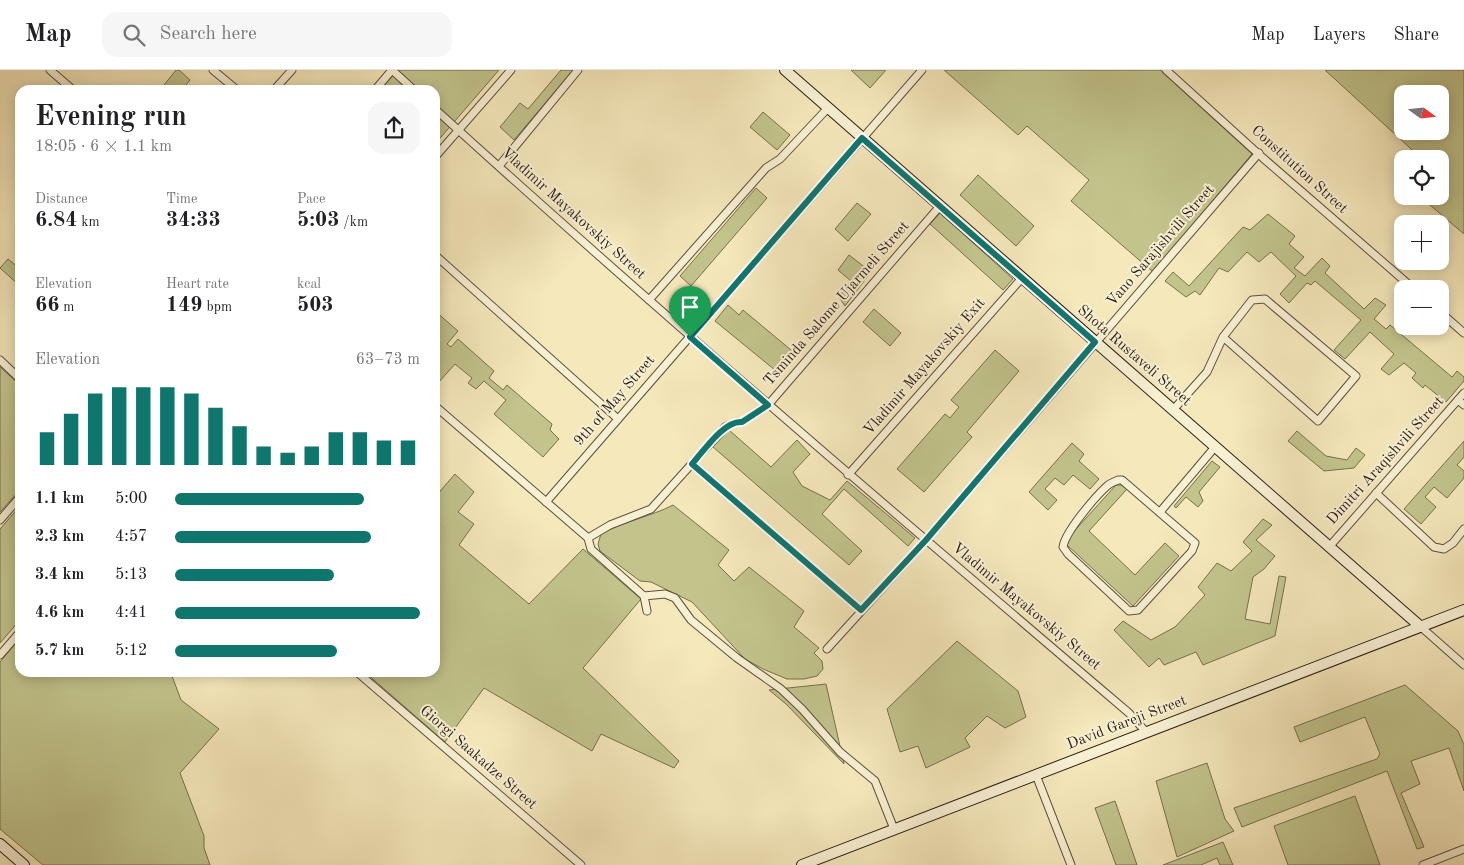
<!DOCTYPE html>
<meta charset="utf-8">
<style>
:root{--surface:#fff;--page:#f6f6f6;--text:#202124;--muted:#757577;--line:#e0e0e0;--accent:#0f766e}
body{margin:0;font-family:"Old Standard TT",serif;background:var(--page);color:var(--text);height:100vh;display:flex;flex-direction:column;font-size:19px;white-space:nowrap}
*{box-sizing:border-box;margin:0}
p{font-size:16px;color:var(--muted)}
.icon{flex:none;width:28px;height:28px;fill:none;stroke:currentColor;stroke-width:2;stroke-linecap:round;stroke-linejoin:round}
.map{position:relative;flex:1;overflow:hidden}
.details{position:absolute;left:15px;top:15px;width:425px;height:592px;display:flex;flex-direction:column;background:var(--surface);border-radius:15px;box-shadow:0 2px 12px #0003}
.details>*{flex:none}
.needle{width:32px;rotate:105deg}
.controls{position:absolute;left:1394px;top:15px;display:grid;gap:10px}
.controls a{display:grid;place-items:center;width:55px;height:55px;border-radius:10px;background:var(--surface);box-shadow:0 2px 12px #0003;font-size:25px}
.pin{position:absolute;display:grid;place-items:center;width:42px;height:42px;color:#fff;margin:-51px -21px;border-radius:50% 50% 50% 0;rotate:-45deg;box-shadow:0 0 5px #0007}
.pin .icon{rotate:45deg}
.round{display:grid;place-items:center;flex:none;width:52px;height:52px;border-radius:15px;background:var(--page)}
.overview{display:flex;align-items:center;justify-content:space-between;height:85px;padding:0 20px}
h1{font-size:28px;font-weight:600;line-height:38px}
.stats{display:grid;grid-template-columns:repeat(3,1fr);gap:8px;height:85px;padding:5px 20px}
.stats div{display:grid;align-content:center}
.stats b{font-size:21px;font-weight:600}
.stats small{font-size:14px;font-weight:400}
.stats p{font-size:14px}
.chart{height:140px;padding:10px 20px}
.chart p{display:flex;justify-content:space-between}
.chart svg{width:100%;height:90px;margin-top:5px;stroke:var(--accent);stroke-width:6}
ul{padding:0 20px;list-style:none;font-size:16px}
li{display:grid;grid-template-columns:80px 60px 1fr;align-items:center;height:38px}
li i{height:12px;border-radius:6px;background:var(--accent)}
header{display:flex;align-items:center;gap:30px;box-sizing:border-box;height:70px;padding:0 25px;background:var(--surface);border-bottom:1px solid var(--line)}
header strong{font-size:24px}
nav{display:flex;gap:28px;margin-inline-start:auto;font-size:18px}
.search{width:350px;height:45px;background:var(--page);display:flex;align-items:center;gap:12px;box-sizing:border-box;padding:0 18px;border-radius:15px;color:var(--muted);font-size:19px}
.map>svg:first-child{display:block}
.green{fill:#c2c48c;stroke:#77704f;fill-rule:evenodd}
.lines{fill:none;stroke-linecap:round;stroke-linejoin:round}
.street-casing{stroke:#5e4f3c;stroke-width:9}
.secondary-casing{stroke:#2c1c12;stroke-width:12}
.street{stroke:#f8f0d3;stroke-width:7}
.secondary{stroke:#f8f0d3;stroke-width:10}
.route-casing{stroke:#fff;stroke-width:10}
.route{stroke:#0f766e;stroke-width:6}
.labels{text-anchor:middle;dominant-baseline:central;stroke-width:4;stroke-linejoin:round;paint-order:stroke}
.street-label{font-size:15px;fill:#2c1c12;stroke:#f8f0d3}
</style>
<header>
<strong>Map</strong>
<div class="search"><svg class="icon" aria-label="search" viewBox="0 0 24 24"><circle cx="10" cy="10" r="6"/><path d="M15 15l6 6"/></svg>Search here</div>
<nav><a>Map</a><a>Layers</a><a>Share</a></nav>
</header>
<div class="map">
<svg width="1464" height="795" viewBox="0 0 1464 795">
<rect width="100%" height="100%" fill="#f5e8bb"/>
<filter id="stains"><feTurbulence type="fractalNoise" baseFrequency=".004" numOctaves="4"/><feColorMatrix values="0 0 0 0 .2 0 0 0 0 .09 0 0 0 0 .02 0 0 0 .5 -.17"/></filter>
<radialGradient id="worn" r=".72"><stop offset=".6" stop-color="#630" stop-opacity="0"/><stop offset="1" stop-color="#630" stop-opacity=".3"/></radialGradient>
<g class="green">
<path d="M176,0H179L190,10L182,20H160Z"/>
<path d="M398,0H499L435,74V20H380Z"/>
<path d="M561,0H573L514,70L500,57L520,33L528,39Z"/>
<path d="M851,0H886L870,18Z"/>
<path d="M944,0H1160L1252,84L1153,202L1071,131L1089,110L1027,56L1018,65Z"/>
<path d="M1325,0H1464V164L1430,135L1436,126H1440V121L1447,111L1440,105V89H1422ZM1402,24H1440V61H1402Z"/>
<path d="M763,42L790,65L777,80L750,57Z"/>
<path d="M978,105L1034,156L1016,176L960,125Z"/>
<path d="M756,118L767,128L691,216L680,206Z"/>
<path d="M857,133L871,144L848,171L835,159Z"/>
<path d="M940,143L1013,209L1003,220L930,154Z"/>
<path d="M1268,144L1295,166L1289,174L1304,187L1294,198L1305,206L1322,188L1330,196L1325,203L1364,239L1375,228L1386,235L1374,249L1386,259L1390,255L1452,307L1457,301L1464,307V311L1446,332L1425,315L1423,318L1412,308L1416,303L1404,293L1389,305L1381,299L1394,284L1370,262L1345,289L1334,280L1361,250L1315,211L1311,215L1307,213L1289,233L1280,224L1296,206L1271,182L1259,192L1247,182L1228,202L1219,198L1200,225L1195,221L1186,227L1165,211L1173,202L1189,216L1243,157L1250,160Z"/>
<path d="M849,185L871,202L845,236L839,227L851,211L838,200Z"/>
<path d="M8,189L20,199V216L0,198Z"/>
<path d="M728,235L739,245L743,240L797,285L781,305L715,251Z"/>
<path d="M874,239L901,263L890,276L863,252Z"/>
<path d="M435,241L458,261L447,274L451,277L458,269L494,301L489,308L503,320L507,315L552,354L550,360L559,369L543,387L494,344L506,330L484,311L476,319L468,313L472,308L455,294L438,313L435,311Z"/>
<path d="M995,280L1019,301L967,362L972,367L924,422L897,399L945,344L950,348L959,337L951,330Z"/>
<path d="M0,297L20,315V420L0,442Z"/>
<path d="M729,360L771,397L797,370L810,384L793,402L802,416L830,430L847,411L915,468L908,476L844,419L822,444L862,481L849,495L713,377Z"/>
<path d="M1297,361L1326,386L1347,390L1356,378L1365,385L1354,398L1324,401L1288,371Z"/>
<path d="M1464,371V387L1457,395L1464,401V408L1447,428L1434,417L1425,427L1436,437L1421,454L1404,439Z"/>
<path d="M1072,373L1084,384L1079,391L1099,409L1090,419L1073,405L1064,415L1055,408L1045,419L1057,430L1048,440L1029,422Z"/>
<path d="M1212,391L1220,397L1199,422L1203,431L1198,437L1186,427L1176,438L1174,436Z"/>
<path d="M455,404L474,422L458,442L474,454L459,475L529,534L583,479L641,529L583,598L679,691L674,698L601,664L592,681L484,618L445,672L366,603L435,602V427Z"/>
<path d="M1116,415H1123L1127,419L1089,461L1135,505L1165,473L1179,486L1133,536L1067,475L1068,468Z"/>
<path d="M673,435L729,480L718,495L734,511L749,497L804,541L794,557L819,578L814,583L822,591L823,599L817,606L804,609H787L763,599L745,589L692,532L651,512L640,511L600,481L598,474L601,464C624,451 650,447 673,435Z"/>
<path d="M20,436V550L0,573V459Z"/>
<path d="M1263,449L1272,455L1256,470L1275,486L1264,499L1253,507L1245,549L1270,554L1279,506L1286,507L1275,566L1203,595L1196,582L1164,595L1159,588L1149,597L1114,560L1123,551L1151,570L1175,557L1205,525L1198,517L1217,493L1231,501L1252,481L1243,472Z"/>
<path d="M20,568V602L176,603L172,606L181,630L219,659L180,703L204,766V778L210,795H43L0,759V592Z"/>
<path d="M957,571L1018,621L1026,647L1005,658L987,646L965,668L970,677L926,698L918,676L900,682L887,639Z"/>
<path d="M826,614L844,694L786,634L769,620Z"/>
<path d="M1405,615L1458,661L1464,675V721L1449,678L1411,691L1420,714L1401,723L1424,777L1417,779L1387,701L1242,757L1234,738L1377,689L1380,684L1365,647L1300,672L1294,657Z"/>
<path d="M1207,693L1225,749L1234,761L1177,787L1156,711Z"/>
<path d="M1355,726L1380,795H1288L1274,756Z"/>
<path d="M1115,731L1137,795H1116L1095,738Z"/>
<path d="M1223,772L1233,795H1220L1217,788L1201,795H1163Z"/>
</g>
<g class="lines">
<g class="street-casing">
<g id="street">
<path d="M50,0L73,20"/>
<path d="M213,0L237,20"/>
<path d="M392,0L414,20"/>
<path d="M1166,0L1263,88L1414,219"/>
<path d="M274,20L292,0"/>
<path d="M375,20L392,0"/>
<path d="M435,39C662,245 895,444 1129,643L1146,662"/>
<path d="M435,87L511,0"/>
<path d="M499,96L578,0"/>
<path d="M435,185L618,349"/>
<path d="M649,230L766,98L780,89L828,38"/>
<path d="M1440,242L1464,263"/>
<path d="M0,290L20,309"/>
<path d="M1458,330L1464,335"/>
<path d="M435,336L588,468L591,479L644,526L647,541"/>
<path d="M1173,340L1207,302L1223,267L1252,230L1265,229L1356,306L1318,351L1223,267"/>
<path d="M692,394L861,540"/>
<path d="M848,405L1022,208"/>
<path d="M1118,410H1122L1195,473L1192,481L1138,540L1129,541L1068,484L1063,477C1065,462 1095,427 1107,416C1110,413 1114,412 1118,410Z"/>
<path d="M1376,423L1434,477L1444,479L1453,473L1464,459"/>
<path d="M546,432L922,0"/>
<path d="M1160,442L1215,377"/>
<path d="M0,450L20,427"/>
<path d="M588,468L610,455L651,439L725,357L737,352H742L768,335L940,136"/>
<path d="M1329,477L1464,323"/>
<path d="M644,526L665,524L675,528L691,550L737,588L781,619L802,639L840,682L875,711L894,759"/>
<path d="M1421,557L1464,595"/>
<path d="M827,579L926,470L1259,83"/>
<path d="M0,585L20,562"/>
<path d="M357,602L581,795"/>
<path d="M1036,705L1071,795"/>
<path d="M1423,795L1464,779"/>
</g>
</g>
<g class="secondary-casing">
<g id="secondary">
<path d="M785,0L1421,557"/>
<path d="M0,774L24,795"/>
<path d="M802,795L1464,540"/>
</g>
</g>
<use href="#street" class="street"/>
<use href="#secondary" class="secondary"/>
</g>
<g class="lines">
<g class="route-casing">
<path id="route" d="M862,68L1095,272L926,470L861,540L692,394C703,382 724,350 742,352L768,335L690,267Z"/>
</g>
<use href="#route" class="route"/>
</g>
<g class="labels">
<g class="street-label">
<text transform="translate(1299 100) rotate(42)">Constitution Street</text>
<text transform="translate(573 144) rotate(42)">Vladimir Mayakovskiy Street</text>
<text transform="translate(1161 176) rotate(-49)">Vano Sarajishvili Street</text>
<text transform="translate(837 234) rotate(-49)">Tsminda Salome Ujarmeli Street</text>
<text transform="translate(1134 286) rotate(41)">Shota Rustaveli Street</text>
<text transform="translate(925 297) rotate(-49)">Vladimir Mayakovskiy Exit</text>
<text transform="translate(615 331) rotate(-49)">9th of May Street</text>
<text transform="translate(1386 391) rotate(-48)">Dimitri Araqishvili Street</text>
<text transform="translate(1026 537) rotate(40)">Vladimir Mayakovskiy Street</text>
<text transform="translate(1127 653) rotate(-21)">David Gareji Street</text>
<text transform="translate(478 688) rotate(41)">Giorgi Saakadze Street</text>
</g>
</g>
<rect width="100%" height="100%" filter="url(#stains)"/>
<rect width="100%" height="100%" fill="url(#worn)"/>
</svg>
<div class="controls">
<a><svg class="needle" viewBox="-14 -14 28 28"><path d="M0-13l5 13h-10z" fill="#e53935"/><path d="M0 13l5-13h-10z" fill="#757577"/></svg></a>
<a><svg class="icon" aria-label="locate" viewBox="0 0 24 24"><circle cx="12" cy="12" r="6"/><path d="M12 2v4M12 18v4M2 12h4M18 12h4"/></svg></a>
<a>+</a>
<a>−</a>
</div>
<div class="pin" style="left:690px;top:267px;background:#1e9e55"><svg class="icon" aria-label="arrive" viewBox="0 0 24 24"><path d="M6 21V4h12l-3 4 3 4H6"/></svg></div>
<section class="details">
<div class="overview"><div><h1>Evening run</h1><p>18:05 · 6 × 1.1 km</p></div><a class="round"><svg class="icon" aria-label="share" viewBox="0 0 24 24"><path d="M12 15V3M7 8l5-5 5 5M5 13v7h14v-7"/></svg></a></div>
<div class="stats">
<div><p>Distance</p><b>6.84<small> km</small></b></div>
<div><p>Time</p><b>34:33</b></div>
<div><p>Pace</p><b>5:03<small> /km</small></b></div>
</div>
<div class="stats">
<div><p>Elevation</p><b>66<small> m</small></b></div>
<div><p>Heart rate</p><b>149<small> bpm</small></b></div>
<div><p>kcal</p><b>503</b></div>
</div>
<div class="chart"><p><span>Elevation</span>63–73 m</p>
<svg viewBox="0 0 160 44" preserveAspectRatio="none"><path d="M5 44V28M15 44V19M25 44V9M35 44V6M45 44V6M55 44V6M65 44V9M75 44V16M85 44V25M95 44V35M105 44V38M115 44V35M125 44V28M135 44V28M145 44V32M155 44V32"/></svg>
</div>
<ul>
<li><b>1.1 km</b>5:00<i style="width:77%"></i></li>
<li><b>2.3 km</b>4:57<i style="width:80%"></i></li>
<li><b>3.4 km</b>5:13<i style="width:65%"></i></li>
<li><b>4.6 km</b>4:41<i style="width:100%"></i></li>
<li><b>5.7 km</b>5:12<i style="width:66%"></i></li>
</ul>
</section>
</div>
